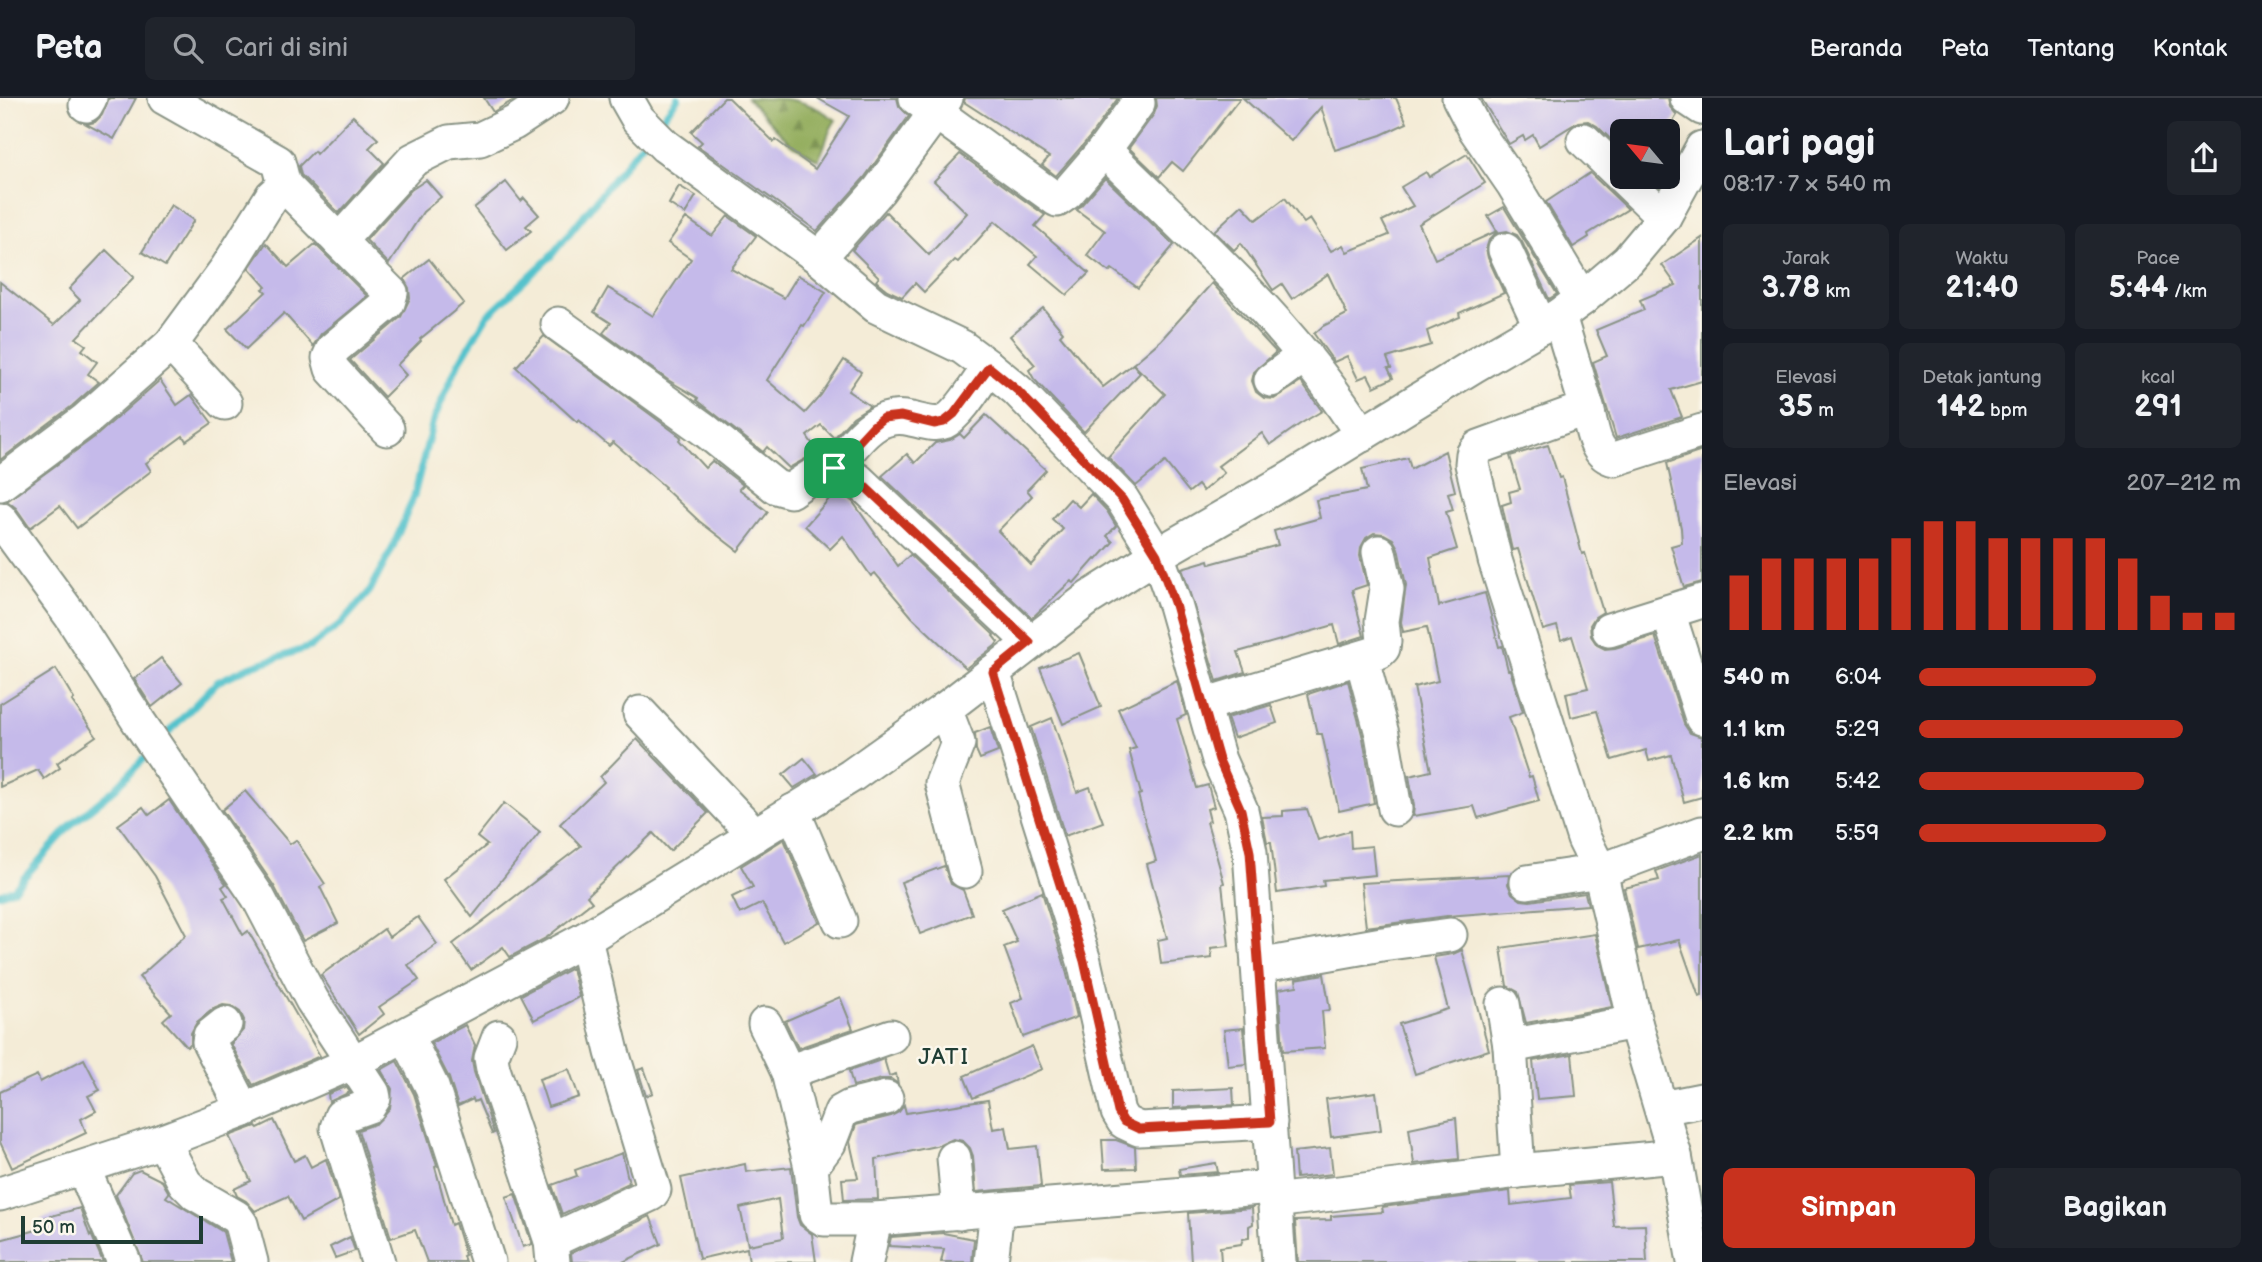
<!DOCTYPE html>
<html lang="id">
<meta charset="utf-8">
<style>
:root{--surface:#171b24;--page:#20242c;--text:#f1f3f6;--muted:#9ea1a6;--line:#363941;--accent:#c8321e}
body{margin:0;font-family:"Balsamiq Sans",sans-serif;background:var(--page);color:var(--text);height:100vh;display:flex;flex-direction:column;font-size:26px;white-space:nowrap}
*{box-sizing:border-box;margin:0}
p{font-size:23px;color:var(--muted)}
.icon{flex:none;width:38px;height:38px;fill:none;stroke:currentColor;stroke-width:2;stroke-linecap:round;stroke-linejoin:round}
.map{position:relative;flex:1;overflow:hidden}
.drawer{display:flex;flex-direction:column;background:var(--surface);width:560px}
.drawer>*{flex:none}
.needle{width:46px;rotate:299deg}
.fabs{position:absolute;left:1610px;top:21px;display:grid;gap:14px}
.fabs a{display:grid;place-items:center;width:70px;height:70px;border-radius:10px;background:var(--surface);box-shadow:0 7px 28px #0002;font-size:35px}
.scale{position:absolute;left:21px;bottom:18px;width:182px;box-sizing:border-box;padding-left:7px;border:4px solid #1f3d34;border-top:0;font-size:19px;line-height:24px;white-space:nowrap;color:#1f3d34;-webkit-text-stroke:5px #fbf7ec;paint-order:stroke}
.pin{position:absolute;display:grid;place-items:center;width:60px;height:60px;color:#fff;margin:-30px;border-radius:14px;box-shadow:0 4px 10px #0006}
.round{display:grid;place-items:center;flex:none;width:74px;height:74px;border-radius:10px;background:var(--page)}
.head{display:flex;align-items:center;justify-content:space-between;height:119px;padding:0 21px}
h1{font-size:38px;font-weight:800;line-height:52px}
.figures{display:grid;grid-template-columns:repeat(3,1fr);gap:10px;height:119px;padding:7px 21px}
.figures div{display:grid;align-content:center;border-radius:10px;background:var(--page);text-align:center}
.figures b{font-size:30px;font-weight:800}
.figures small{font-size:19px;font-weight:400}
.figures p{font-size:19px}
.chart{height:196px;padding:14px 21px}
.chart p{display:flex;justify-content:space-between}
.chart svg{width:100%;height:126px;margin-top:7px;stroke:var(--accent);stroke-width:6}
.primary-button{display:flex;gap:14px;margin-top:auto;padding:14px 21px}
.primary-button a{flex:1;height:80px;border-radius:10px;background:var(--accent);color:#fff;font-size:28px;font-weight:800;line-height:80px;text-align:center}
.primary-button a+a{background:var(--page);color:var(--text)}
ul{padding:0 21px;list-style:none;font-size:23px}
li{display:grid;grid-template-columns:112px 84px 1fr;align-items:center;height:52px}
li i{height:18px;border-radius:9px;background:var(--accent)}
header{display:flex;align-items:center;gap:42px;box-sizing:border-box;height:98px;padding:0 35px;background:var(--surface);border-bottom:2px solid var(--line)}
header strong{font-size:33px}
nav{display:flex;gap:38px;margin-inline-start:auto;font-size:24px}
.search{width:490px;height:63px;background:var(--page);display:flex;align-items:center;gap:18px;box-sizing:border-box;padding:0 24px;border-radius:10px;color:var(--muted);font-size:26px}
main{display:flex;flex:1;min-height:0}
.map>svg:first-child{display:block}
.forest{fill:url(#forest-firs);stroke:#5a764a;stroke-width:2}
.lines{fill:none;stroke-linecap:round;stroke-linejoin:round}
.stream{stroke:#55c2cc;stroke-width:7}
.building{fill:#c5baea;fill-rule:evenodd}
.minor-casing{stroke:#8a9486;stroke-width:37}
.minor{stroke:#fff;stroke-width:33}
.route-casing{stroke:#fff;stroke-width:14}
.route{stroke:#c8321e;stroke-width:9}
.labels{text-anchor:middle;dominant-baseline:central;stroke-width:5;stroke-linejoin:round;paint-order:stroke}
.quarter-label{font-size:23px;letter-spacing:2px;fill:#1f3d34;stroke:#fbf7ec}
</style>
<header>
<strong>Peta</strong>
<div class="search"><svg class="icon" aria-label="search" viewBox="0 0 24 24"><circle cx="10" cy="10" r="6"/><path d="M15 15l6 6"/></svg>Cari di sini</div>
<nav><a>Beranda</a><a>Peta</a><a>Tentang</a><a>Kontak</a></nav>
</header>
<main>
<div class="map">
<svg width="1702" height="1164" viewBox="0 0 1702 1164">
<defs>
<pattern id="forest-firs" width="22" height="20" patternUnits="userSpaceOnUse" patternTransform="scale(1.75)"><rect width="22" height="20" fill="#95af60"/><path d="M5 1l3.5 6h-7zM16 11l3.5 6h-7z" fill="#799050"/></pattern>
</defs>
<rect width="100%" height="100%" fill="#fbf7ec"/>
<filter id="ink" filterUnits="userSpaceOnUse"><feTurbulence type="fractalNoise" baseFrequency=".0143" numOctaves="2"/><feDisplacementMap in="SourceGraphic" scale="14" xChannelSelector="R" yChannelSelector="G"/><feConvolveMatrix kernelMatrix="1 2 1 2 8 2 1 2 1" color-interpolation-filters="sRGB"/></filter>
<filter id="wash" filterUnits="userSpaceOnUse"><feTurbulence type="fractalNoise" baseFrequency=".00686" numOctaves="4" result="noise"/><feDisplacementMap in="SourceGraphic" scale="28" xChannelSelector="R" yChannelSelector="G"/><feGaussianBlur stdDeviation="1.57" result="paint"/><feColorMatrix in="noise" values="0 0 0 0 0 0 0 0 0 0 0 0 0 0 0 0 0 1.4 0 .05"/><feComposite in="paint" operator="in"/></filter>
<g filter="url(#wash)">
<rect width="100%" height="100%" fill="#f4ecd7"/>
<path class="forest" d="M747,0C787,0 806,0 836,22C826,35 827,47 818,62L790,45Z"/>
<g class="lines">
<g class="stream">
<path d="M657,27L678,0"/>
<path d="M161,642L217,584L249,569L310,549L340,527L370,493L392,451L414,398L433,323L458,266L488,217L550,159L645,42"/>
<path d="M0,796L14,791L72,726L116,690L148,656"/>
</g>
</g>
<g id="blocks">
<g class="building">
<path d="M109,0H136L114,41L86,26L95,24L102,17Z"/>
<path d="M484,0H517L493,14Z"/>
<path d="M724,0H729L774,44L776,42L815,71L849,18L817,0H897L899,8L909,18L864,80L817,133L698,48L702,44L691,34Z"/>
<path d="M965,0H1118L1089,40L1056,78L1042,67L1049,59L964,4Z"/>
<path d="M1156,0H1240L1183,73L1172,64L1159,79L1129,50L1154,16L1157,8Z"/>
<path d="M1243,0H1396L1407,25L1381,37L1335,52L1321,9L1291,43Z"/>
<path d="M1481,0H1668L1670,9L1677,17L1667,33H1622V52L1597,28L1588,23L1578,24L1539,48L1533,37L1525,42L1523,38L1509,46Z"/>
<path d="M353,18L378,41L369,50L384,65L339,115L301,77L299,68L314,53L316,56Z"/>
<path d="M960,56L1045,117L1035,128L1089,175L1067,197L1030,166L1037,158L995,123L958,164L955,162L924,194L915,185L902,199L887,192L876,183L879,179L852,152L886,114L929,157L967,115L934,83Z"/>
<path d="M1467,56L1485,85L1419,126L1435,161L1497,133L1488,118L1504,109L1557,196L1549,201L1522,144L1517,137L1507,133L1496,135L1489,142L1486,151L1488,160L1504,195L1459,215L1460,219L1427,233L1431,247L1387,260L1391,270H1388L1393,280L1374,289L1368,277L1358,281L1347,258L1334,264L1314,236L1323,228L1347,216L1328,176L1292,201L1282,186L1273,192L1241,145L1234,152L1214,133L1242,107L1256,122L1285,100L1304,125L1310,121L1331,153L1343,147L1347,154L1389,137L1382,123L1413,108L1401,89L1426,74L1429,79Z"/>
<path d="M1590,75L1628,111L1588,136L1589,139L1573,149L1546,104Z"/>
<path d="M1105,80L1174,147L1138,190L1112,171L1109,174L1087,157L1105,133L1077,112Z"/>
<path d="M426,82L441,99L423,114L389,166L366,142L411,92Z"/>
<path d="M506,84L521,103L524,100L539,117L526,128L531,133L507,152L474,110Z"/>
<path d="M679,88L696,98L685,116L669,106Z"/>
<path d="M171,107L194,122L165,168L142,154Z"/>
<path d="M728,118L756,138L731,171L784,200L798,177L826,194L804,228L802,227L767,282L805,315L821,297L844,262L861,274L848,293L870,308L853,319L834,340L821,327L807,338L818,354L789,370L767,349L763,354L697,302L698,300L668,282L603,235L611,225L594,214L608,190L653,218L691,161L668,145L686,120L712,138Z"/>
<path d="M1702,140V283L1671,292L1682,319L1616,340L1593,264L1607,258L1596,232L1644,212L1640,202L1676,187L1662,167Z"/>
<path d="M266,145L288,169L315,146L367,198L321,236L313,248L284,215L246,251L227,231L266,194L263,191L266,189L249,170Z"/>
<path d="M106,152L134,179L76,240L86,247L82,252L97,264L88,276L99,284L72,308L0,362V184L54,227L80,202L69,191Z"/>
<path d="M429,161L464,205L420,241L421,243L397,267L406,277L384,299L350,262L401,219L410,200L409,190L404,181Z"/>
<path d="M1212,185L1276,254L1254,274L1252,283L1256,294L1264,300L1274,301L1301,284L1322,313L1300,326L1270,347L1262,335L1218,368L1224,375L1203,393L1198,387L1189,394L1165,364L1136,388L1108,359L1165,296L1133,266L1161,242Z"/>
<path d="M1043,210L1063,234L1060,237L1103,289L1133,266L1140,275L1084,334L1034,281L1029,272L1035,267L1010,238Z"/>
<path d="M544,238L681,339L679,342L705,370L712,363L743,387L739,391L768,414L738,453L699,423L664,390L665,389L613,344L609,348L579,322L577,324L516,269Z"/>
<path d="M160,282L177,307L191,297L212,325L186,343L183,338L146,365L151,373L77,430L60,408L30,430L16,410L7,403L96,338Z"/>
<path d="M986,317L1046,372L1027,392L1032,398L998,433L1031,467L1063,431L1052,421L1070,401L1079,409L1091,396L1107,413L1116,428L1107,438L1113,444L1097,462L1095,461L1074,485L1071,483L1032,520L882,378L907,356L915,365L935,345L950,342L960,336L964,340Z"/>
<path d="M1548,347L1559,380L1562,379L1582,456L1585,455L1603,514L1595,519L1590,527L1591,538L1597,547L1605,551L1615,550L1655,538L1684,626L1690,635L1702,639V699L1684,704L1671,657L1649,663L1646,652L1612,662L1597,613L1571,619L1566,595L1588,590L1572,538L1561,542L1557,528L1543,532L1518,451L1512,452L1502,407L1511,404L1509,394L1520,391L1510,358Z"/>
<path d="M1445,353L1455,393L1448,395L1453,412L1446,414L1457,451L1430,460L1439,508L1485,495L1499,549L1502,548L1508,572H1510L1523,614L1509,619L1529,679L1532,678L1539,703L1478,720L1474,708L1413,718L1414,708L1409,678L1431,673L1414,589L1438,583L1427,529L1403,534L1401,524L1406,487L1398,450L1393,441L1384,436L1374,435L1366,440L1361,449L1360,458L1367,487L1352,492L1364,538L1339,546L1334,527L1238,554L1245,574L1217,583L1182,470L1209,462L1210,466L1278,447L1274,433L1320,420L1316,402L1367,392L1362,371L1408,360L1411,371Z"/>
<path d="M1702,353V484L1684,489L1671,448L1682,445L1681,430L1667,365Z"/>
<path d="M837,392L853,404L898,468L910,457L994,537L993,538L998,544L995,548L966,570L912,519L875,475L871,478L843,438L830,451L805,428Z"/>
<path d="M1079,555L1101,609L1063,626L1040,570Z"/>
<path d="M161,560L182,585L152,609L134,581Z"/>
<path d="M56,571L74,601L72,603L96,638L57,665L60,670L44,681L38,672L0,689V606Z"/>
<path d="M1177,583L1186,617L1177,621L1197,690L1208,687L1214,709L1207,711L1210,723L1207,724L1224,785L1222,786L1229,848L1211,850L1212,860L1161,866L1158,842L1167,840L1147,766L1156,763L1138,697L1141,696L1129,652L1136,650L1118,611Z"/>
<path d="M1348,583L1363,640L1374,705L1339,713L1322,636H1317L1308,596Z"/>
<path d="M1271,607L1277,625L1234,640L1227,620Z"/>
<path d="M1052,620L1077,694L1090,689L1103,724L1065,738L1031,629Z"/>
<path d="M990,629L998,654L980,661L976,652L975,635Z"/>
<path d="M637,641L708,715L670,753L653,735L587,798L592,804L546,840L510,859L503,849L471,872L453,846L581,748L560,726L604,684L600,679Z"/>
<path d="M804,660L817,676L794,690L783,677Z"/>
<path d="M245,693L290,746L296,742L325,786L320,789L338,825L303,843L274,788L222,712Z"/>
<path d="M169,702L226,786L222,789L228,798L223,800L243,837L248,833L320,958L253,987L231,946L243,932L244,922L240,914L231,908L223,907L213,911L197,924L191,935V945L187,949L163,922L171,915L139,879L186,837L155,778L118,727L143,709L149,717Z"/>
<path d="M504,705L540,734L472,819L444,781L487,747L477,739Z"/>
<path d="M1307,711L1318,742L1350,733L1351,750L1372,748L1375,777L1323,782L1324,788L1277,795L1271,744H1267L1262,719L1283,718V713Z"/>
<path d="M784,741L819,824L783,844L762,805L740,816L732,799L753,789L741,768Z"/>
<path d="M1702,756V898L1699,899L1679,842L1638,851L1624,790L1659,782L1656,773Z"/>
<path d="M944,768L951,786L963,792L972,816L920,836L901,784Z"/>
<path d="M1509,777L1508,786L1512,795L1521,802L1530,803L1585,795L1588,807L1447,818L1366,829L1361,785Z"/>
<path d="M1042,794L1065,868L1077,919L1023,939L1011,905L1023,900L1004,849L1017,844L1002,811Z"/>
<path d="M418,819L437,846L408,867L419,882L379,909L384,916L359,936L321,877L384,831L389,839Z"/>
<path d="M1595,836L1612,909L1526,925L1518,894L1507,888L1501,850Z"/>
<path d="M1462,852L1489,952L1415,976L1399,926L1448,911L1434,859L1453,856Z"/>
<path d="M572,870L579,899L534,922L521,897Z"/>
<path d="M1324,876L1330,912L1322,913L1325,950L1283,953L1279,891L1297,888L1296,881Z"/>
<path d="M840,899L853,931L798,950L785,923Z"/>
<path d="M465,927L475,947L472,963L474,974L494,1035L492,1036L478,1002L474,1004L473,1001L458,1008L449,980L431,945Z"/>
<path d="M1243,930L1246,966L1228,968L1224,932Z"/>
<path d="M1032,948L1042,971L973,1000L964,978Z"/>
<path d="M1572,956L1576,998L1537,1001L1533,963Z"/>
<path d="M84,961L100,992L88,998L96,1013L81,1021L86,1035L12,1070L0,1044V994L37,977L40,984Z"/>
<path d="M884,961L889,978L896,976L898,986L891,981H882L853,988L849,973Z"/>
<path d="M397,963L414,996L437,1068L435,1069L451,1127L455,1125L465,1157L463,1158L465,1164H427L415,1132L391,1140L358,1032L376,1026L390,1010L392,991L381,972Z"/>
<path d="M644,970L653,995L646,998L638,972Z"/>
<path d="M569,971L579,999L548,1009L539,981Z"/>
<path d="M346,989L350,994L329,1004L328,996Z"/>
<path d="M1233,990L1234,1007L1173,1010V993Z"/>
<path d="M1376,994L1381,1032L1331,1039L1326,1001Z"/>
<path d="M988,1002L993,1031L1006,1029L1010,1051L1037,1048L1041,1088L976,1094L973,1058L970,1050L963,1043L953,1041L940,1047L876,1061L878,1101L844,1102L842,1081L858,1080L850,1044L856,1027L891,1018L899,1014L904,1007L906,1015Z"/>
<path d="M1456,1020L1459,1061L1414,1066L1409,1030Z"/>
<path d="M274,1022L294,1063L305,1057L311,1069L326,1061L339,1102L301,1123L288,1098L255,1113L246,1103L237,1098L234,1091L251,1083L229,1038L256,1028L258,1030Z"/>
<path d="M1102,1042H1116L1135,1049L1136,1070L1104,1071Z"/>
<path d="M1330,1050L1333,1076L1296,1080L1294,1054Z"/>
<path d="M622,1055L629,1085L562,1116L552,1087L577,1078L575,1072Z"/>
<path d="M1216,1065L1218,1074L1180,1077L1179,1071Z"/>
<path d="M745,1066L746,1074L791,1069L797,1119L800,1127L812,1136L816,1164H749L747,1150L699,1161L681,1080ZM778,1101L783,1140L748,1147L740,1110Z"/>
<path d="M140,1072L162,1083L169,1095L166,1099L223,1134L231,1164H143L116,1097L132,1075Z"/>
<path d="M1609,1084L1614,1128L1645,1127L1647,1164H1298L1295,1123L1331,1122V1118L1383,1114L1382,1109L1510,1093L1511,1107L1571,1100L1569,1087Z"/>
<path d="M515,1096L532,1146L523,1149L506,1099Z"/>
<path d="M80,1110L90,1138L91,1136L103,1164H0V1142L44,1130L41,1121Z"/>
<path d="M1252,1110L1253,1126L1249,1128V1140L1243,1141L1241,1146L1220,1149L1221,1164H1191L1188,1115Z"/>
<path d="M650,1118L661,1146L623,1164H572L571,1155Z"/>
<path d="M943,1135L974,1141L972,1164H941L944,1151L889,1148L891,1139Z"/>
<path d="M350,1139L355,1153L335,1160L330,1149Z"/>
</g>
</g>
</g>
<g filter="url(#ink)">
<use href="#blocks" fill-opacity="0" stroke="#8a9486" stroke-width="2"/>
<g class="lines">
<g class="minor-casing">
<g id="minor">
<path d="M165,0L278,64L284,87"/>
<path d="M626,0L638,21L665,48L819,160L876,208L962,249L989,269L1017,292L1122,401L1157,457L1175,507L1219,662L1241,712L1250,754L1279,1164"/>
<path d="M916,0L1057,102L1067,95L1104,52C1195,142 1293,227 1362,337"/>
<path d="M1459,0L1475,31L1513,86L1582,201"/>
<path d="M1687,0L1702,10"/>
<path d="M86,7L90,0"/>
<path d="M1584,42L1664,119"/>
<path d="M1104,52L1138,5"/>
<path d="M339,143L391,195L388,205L333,251L329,260L332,271L387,331"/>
<path d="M1505,152L1541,229"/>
<path d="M819,160L879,92L946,0"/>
<path d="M1559,218L1587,310L1479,349L1473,356L1472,366L1495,462L1584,741L1600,773L1635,924L1675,1058L1694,1164"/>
<path d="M558,226L705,332L776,389L790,393C817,375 827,361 858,382L1030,544"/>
<path d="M171,246L225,305"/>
<path d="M1271,282L1305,257"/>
<path d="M1587,310C1592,328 1593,357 1615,361L1702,333"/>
<path d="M834,370C856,345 874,312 911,321C921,323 934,328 944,324C959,317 979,283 989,269"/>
<path d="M0,386L84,323L171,246L227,170L272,98L284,87L339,143L413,62L449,44L480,41L514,25L552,0"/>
<path d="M0,421L71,518L139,624L258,799L312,902L373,995L374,1000L369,1008L341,1018L337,1030L378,1164"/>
<path d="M1668,514L1702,620"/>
<path d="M1609,532L1702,503"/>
<path d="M1362,561L1382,636L1395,711"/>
<path d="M993,574L1084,863L1118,1014L1124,1024L1139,1031L1270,1024"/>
<path d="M1203,607L1379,554L1383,550L1384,543L1382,523L1387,491L1379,454"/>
<path d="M945,611L958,645L942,685L965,773"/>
<path d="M640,615L755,737"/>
<path d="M793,713L840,823"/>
<path d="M1527,784L1600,773L1702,735"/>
<path d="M1258,868L1382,846L1450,837"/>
<path d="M1503,906L1510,948L1518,1073"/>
<path d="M225,926L210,938L209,944L244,1012"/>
<path d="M765,926L788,974"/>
<path d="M406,937L432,989L488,1164"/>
<path d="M891,938L788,974L811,1069L816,1116L824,1121H875L1273,1089"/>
<path d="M499,939L491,960L493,971L551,1143L553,1164"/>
<path d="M1510,948L1635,924"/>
<path d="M1662,1010L1702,1002"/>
<path d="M163,1043L185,1085L196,1096L236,1119L241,1126L251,1164"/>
<path d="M954,1060L959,1115"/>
<path d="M811,1069L829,1045L841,1014L850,1009L886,1000"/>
<path d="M83,1070L124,1164"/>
<path d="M0,1096L163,1043L244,1012L354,964L585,841L851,678L945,611L1089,500L1157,457L1291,380L1475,267L1559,218L1582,201L1628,162L1664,119L1702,50"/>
<path d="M1274,1103L1518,1073L1675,1058"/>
<path d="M551,1143L651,1096L654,1092L612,954L585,841"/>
<path d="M866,1164L875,1121"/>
<path d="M991,1164L997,1112"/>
</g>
</g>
<use href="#minor" class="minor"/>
</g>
</g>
<g class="lines" filter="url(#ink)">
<g class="route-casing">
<path id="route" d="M989,269L1017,292L1122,401L1157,457L1175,507L1219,662L1241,712L1250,754L1270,1024L1139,1031L1124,1024L1118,1014L1084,863L993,574L1030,544L858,382L845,373L834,370L873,328L883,320L901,318L934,326L944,324L954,316Z"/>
</g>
<use href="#route" class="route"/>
</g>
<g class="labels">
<g class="quarter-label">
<text x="944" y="959">JATI</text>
</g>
</g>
</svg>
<div class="fabs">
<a><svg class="needle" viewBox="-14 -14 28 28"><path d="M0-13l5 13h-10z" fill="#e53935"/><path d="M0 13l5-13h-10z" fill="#9ea1a6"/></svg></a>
</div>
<div class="scale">50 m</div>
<div class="pin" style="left:834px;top:370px;background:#1e9e55"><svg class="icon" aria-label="arrive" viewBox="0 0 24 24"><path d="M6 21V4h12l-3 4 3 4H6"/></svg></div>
</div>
<section class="drawer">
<div class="head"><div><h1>Lari pagi</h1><p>08:17 · 7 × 540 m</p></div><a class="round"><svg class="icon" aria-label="share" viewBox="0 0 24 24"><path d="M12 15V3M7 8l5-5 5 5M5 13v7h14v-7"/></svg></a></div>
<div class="figures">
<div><p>Jarak</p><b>3.78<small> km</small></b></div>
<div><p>Waktu</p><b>21:40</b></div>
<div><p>Pace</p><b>5:44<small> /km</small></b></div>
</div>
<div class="figures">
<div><p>Elevasi</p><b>35<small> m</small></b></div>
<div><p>Detak jantung</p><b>142<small> bpm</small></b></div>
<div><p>kcal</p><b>291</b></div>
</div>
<div class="chart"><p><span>Elevasi</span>207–212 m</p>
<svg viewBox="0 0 160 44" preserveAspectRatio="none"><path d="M5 44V25M15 44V19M25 44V19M35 44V19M45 44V19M55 44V12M65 44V6M75 44V6M85 44V12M95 44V12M105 44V12M115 44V12M125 44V19M135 44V32M145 44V38M155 44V38"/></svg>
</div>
<ul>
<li><b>540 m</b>6:04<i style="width:55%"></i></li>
<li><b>1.1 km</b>5:29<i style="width:82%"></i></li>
<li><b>1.6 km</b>5:42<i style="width:70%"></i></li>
<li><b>2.2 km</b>5:59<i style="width:58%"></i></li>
</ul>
<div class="primary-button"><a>Simpan</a><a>Bagikan</a></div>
</section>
</main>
